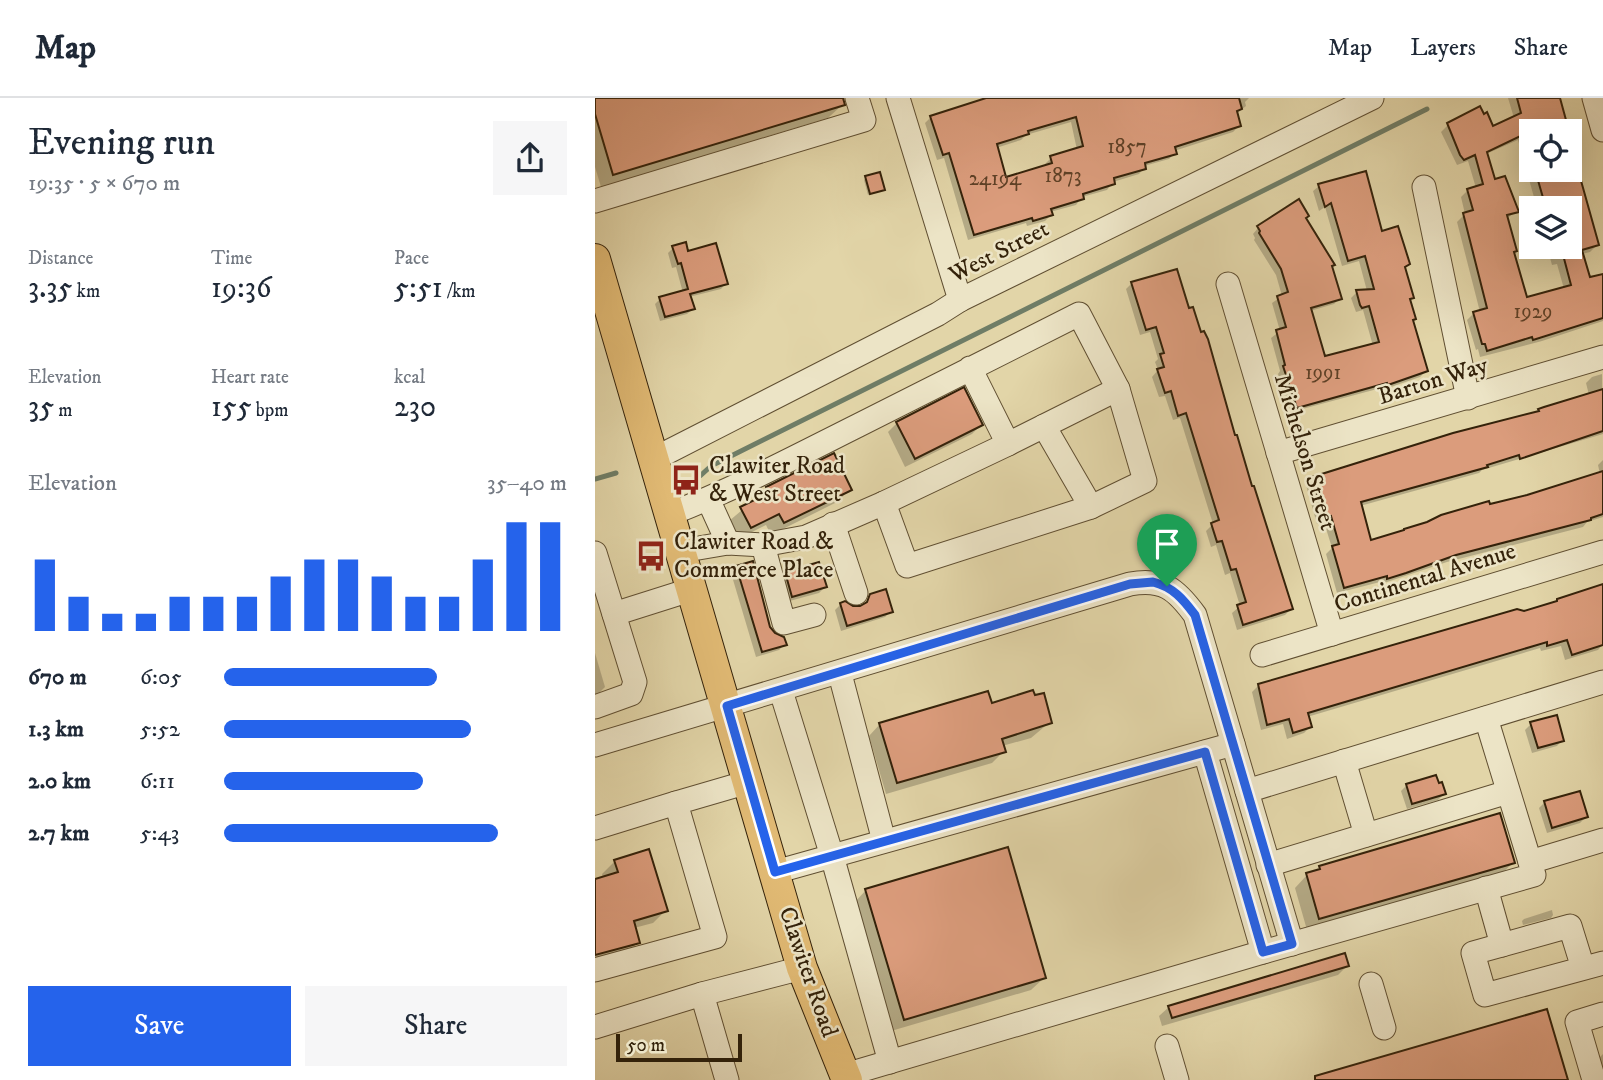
<!DOCTYPE html>
<meta charset="utf-8">
<style>
:root{--surface:#fff;--page:#f6f6f7;--text:#1f2937;--muted:#747a83;--line:#e0e1e3;--accent:#2563eb}
body{margin:0;font-family:"IM FELL DW Pica",serif;background:var(--page);color:var(--text);height:100vh;display:flex;flex-direction:column;font-size:26px;white-space:nowrap}
*{box-sizing:border-box;margin:0}
p{font-size:23px;color:var(--muted)}
.icon{flex:none;width:38px;height:38px;fill:none;stroke:currentColor;stroke-width:2;stroke-linecap:round;stroke-linejoin:round}
.map{position:relative;flex:1;overflow:hidden}
.side{display:flex;flex-direction:column;background:var(--surface);width:595px}
.side>*{flex:none}
.buttons{position:absolute;left:924px;top:21px;display:grid;gap:14px}
.buttons a{display:grid;place-items:center;width:63px;height:63px;border-radius:0px;background:var(--surface);box-shadow:0 7px 28px #0002;font-size:35px}
.scale{position:absolute;left:21px;bottom:18px;width:126px;box-sizing:border-box;padding-left:7px;border:4px solid #34220a;border-top:0;font-size:19px;line-height:24px;white-space:nowrap;color:#34220a;-webkit-text-stroke:5px #ece4c6;paint-order:stroke}
.pin{position:absolute;display:grid;place-items:center;width:60px;height:60px;color:#fff;margin:-72px -30px;border-radius:50% 50% 50% 0;rotate:-45deg;box-shadow:0 0 7px #0007}
.pin .icon{rotate:45deg}
.round{display:grid;place-items:center;flex:none;width:74px;height:74px;border-radius:0px;background:var(--page)}
.overview{display:flex;align-items:center;justify-content:space-between;height:119px;padding:0 28px}
h1{font-size:38px;font-weight:600;line-height:52px}
.figures{display:grid;grid-template-columns:repeat(3,1fr);gap:10px;height:119px;padding:7px 28px}
.figures div{display:grid;align-content:center}
.figures b{font-size:30px;font-weight:600}
.figures small{font-size:19px;font-weight:400}
.figures p{font-size:19px}
.chart{height:196px;padding:14px 28px}
.chart p{display:flex;justify-content:space-between}
.chart svg{width:100%;height:126px;margin-top:7px;stroke:var(--accent);stroke-width:6}
.primary-button{display:flex;gap:14px;margin-top:auto;padding:14px 28px}
.primary-button a{flex:1;height:80px;border-radius:0px;background:var(--accent);color:#fff;font-size:28px;font-weight:600;line-height:80px;text-align:center}
.primary-button a+a{background:var(--page);color:var(--text)}
ul{padding:0 28px;list-style:none;font-size:23px}
li{display:grid;grid-template-columns:112px 84px 1fr;align-items:center;height:52px}
li i{height:18px;border-radius:9px;background:var(--accent)}
header{display:flex;align-items:center;gap:42px;box-sizing:border-box;height:98px;padding:0 35px;background:var(--surface);border-bottom:2px solid var(--line)}
header strong{font-size:33px}
nav{display:flex;gap:38px;margin-inline-start:auto;font-size:24px}
main{display:flex;flex:1;min-height:0}
.map>svg:first-child{display:block}
.shadow{fill:#0003;fill-rule:evenodd}
.lines{fill:none;stroke-linecap:round;stroke-linejoin:round}
.stream{stroke:#6f7d66;stroke-width:5}
.building{fill:#db9c7c;stroke:#34220a;stroke-width:2;fill-rule:evenodd}
.minor-casing{stroke:#604f32;stroke-width:25}
.major-casing{stroke:#34220a;stroke-width:32}
.minor{stroke:#ece4c6;stroke-width:23}
.major{stroke:#e1ba74;stroke-width:30}
.route-casing{stroke:#fff;stroke-width:14}
.route{stroke:#2563eb;stroke-width:9}
.labels{text-anchor:middle;dominant-baseline:central;stroke-width:5;stroke-linejoin:round;paint-order:stroke}
.number-label{font-size:21px;fill:#5e4026}
.street-label{font-size:24px;fill:#34220a;stroke:#ece4c6}
.poi-label{font-size:24px;fill:#34220a;stroke:#ece4c6;text-anchor:start}
</style>
<header>
<strong>Map</strong>
<nav><a>Map</a><a>Layers</a><a>Share</a></nav>
</header>
<main>
<section class="side">
<div class="overview"><div><h1>Evening run</h1><p>19:35 · 5 × 670 m</p></div><a class="round"><svg class="icon" aria-label="share" viewBox="0 0 24 24"><path d="M12 15V3M7 8l5-5 5 5M5 13v7h14v-7"/></svg></a></div>
<div class="figures">
<div><p>Distance</p><b>3.35<small> km</small></b></div>
<div><p>Time</p><b>19:36</b></div>
<div><p>Pace</p><b>5:51<small> /km</small></b></div>
</div>
<div class="figures">
<div><p>Elevation</p><b>35<small> m</small></b></div>
<div><p>Heart rate</p><b>155<small> bpm</small></b></div>
<div><p>kcal</p><b>230</b></div>
</div>
<div class="chart"><p><span>Elevation</span>35–40 m</p>
<svg viewBox="0 0 160 44" preserveAspectRatio="none"><path d="M5 44V19M15 44V32M25 44V38M35 44V38M45 44V32M55 44V32M65 44V32M75 44V25M85 44V19M95 44V19M105 44V25M115 44V32M125 44V32M135 44V19M145 44V6M155 44V6"/></svg>
</div>
<ul>
<li><b>670 m</b>6:05<i style="width:62%"></i></li>
<li><b>1.3 km</b>5:52<i style="width:72%"></i></li>
<li><b>2.0 km</b>6:11<i style="width:58%"></i></li>
<li><b>2.7 km</b>5:43<i style="width:80%"></i></li>
</ul>
<div class="primary-button"><a>Save</a><a>Share</a></div>
</section>
<div class="map">
<svg width="1008" height="982" viewBox="0 0 1008 982">
<rect width="100%" height="100%" fill="#e2d5a8"/>
<filter id="stains"><feTurbulence type="fractalNoise" baseFrequency=".00286" numOctaves="4"/><feColorMatrix values="0 0 0 0 .2 0 0 0 0 .09 0 0 0 0 .02 0 0 0 .5 -.17"/></filter>
<radialGradient id="worn" r=".72"><stop offset=".6" stop-color="#630" stop-opacity="0"/><stop offset="1" stop-color="#630" stop-opacity=".3"/></radialGradient>
<g class="shadow">
<path d="M4,0H243L246,8L233,20L6,89L0,69V1Z"/>
<path d="M401,0H654L650,4L651,8L641,16L644,28L638,34L579,53L580,55L574,61L549,68V70L544,76L518,84L512,92L487,99L481,107L455,114L456,117L450,123L432,128L431,125L373,142L349,60L342,62L330,25L336,19ZM476,24L482,52L456,60L450,66V69L410,81L401,50L426,42L431,37Z"/>
<path d="M913,0H962L971,33H936V72H975V46L1002,147L995,154L987,156L994,181L1008,177V223L947,243L885,259L883,251L881,252L872,222L879,215L885,214L862,124L870,116L866,99L873,92L881,90L873,63L862,67L846,34L853,27L897,30L919,20ZM923,42L942,110H975V149H952L957,167L962,166L969,191L931,201L917,155L911,121L922,113L899,83L891,56Z"/>
<path d="M271,79L288,91L273,97L269,82Z"/>
<path d="M724,88L786,135L809,170L817,199L814,203L816,223L831,273L825,279L787,292L786,290L696,314L683,276L685,273L676,240L685,233L677,205L687,198L681,177L659,142L660,140L658,136L663,130L709,121L735,169L745,200L739,206L715,213L729,260L778,248L768,212L761,214L756,200L762,194L772,193L764,163L747,168L730,109L724,113L718,93Z"/>
<path d="M78,150L92,155L131,185L126,191L94,199L98,211L92,216L65,223L60,206L65,201L88,195L81,169L77,170L73,155Z"/>
<path d="M537,185L639,339L696,511L690,517L642,532L637,515L645,508L635,475L630,477L621,447L616,449L611,433L618,426L585,320L578,322L570,298L564,299L557,279L563,272L560,264L563,261L555,234L545,237L531,191Z"/>
<path d="M1007,276L1008,336L887,372L884,375L765,408L775,444L1005,376L1003,367L1008,362V419L992,424L988,429L852,464L786,486L785,484L742,495L731,456L737,450L729,424L722,426L711,387L718,380L941,316L994,297L991,285L997,279Z"/>
<path d="M302,325L386,327L377,336L310,369L293,334Z"/>
<path d="M172,391H255L242,404L176,437L171,427L143,441L134,423Z"/>
<path d="M142,469L174,529L190,546L184,552L161,559L136,475Z"/>
<path d="M191,475L230,489L224,495L191,504L185,481Z"/>
<path d="M1008,487V546L1003,552L970,562L966,548L946,553L945,550L712,619L715,629L709,635L692,641L688,626L666,632L657,594L664,587L929,514Z"/>
<path d="M276,497L296,513L290,519L246,533L240,512L246,506L257,510L267,509Z"/>
<path d="M0,555L10,589L0,599Z"/>
<path d="M395,607L455,624L436,640L407,648L409,653L397,665L291,696L274,638L285,626Z"/>
<path d="M936,626L967,642L962,648L937,655L930,632Z"/>
<path d="M812,687L849,696L843,702L812,711L806,693Z"/>
<path d="M950,704L991,719L985,725L952,735L944,710Z"/>
<path d="M20,763L71,812L58,825L39,830L43,844L31,857L0,866V782L8,780L7,776Z"/>
<path d="M918,765L905,777L712,832L700,790L712,777L720,775L725,770Z"/>
<path d="M271,792L449,880L436,892L296,933L259,805Z"/>
<path d="M957,812L958,817L956,820L928,827L927,823L929,821Z"/>
<path d="M752,868L743,877L567,928L564,918L574,909Z"/>
<path d="M1008,956V978L1003,961Z"/>
</g>
<g class="lines">
<g class="stream">
<path d="M105,378L116,368L832,11"/>
<path d="M0,381L21,375"/>
</g>
</g>
<g class="building">
<path d="M0,0H248L250,7L18,77L0,16Z"/>
<path d="M391,0H644L647,11L642,13L646,28L580,49L582,56L550,65L551,71L519,80L520,86L488,96L489,101L456,111L458,117L438,123L437,120L379,137L354,55L348,57L335,18ZM481,19L488,48L455,58L457,65L411,79L402,46L434,36L433,33Z"/>
<path d="M922,0H965L974,33H936L892,54L900,81L910,78L924,114L912,117L922,153L919,154L932,199L976,187L966,149H975V110H951L940,72H983L1004,147L987,152L995,179L1008,176V220L938,242L937,239L892,253L890,246H887L878,214L892,210L868,115L878,112L872,91L888,86L880,57L869,62L865,57L852,25L885,8L889,16L892,14L898,28L926,15Z"/>
<path d="M771,73L787,133L803,128L810,150L815,166L810,169L819,200L815,201L821,221L818,222L833,273L793,287L792,285L702,310L688,268L690,267L681,232L691,229L682,198L693,194L686,171L664,135L665,133L662,128L704,101L714,118L711,120L740,167L737,168L747,201L716,210L730,258L784,244L774,208L767,210L765,207L761,192L779,191L770,158L753,163L736,105L730,109L723,86Z"/>
<path d="M285,74L290,92L275,96L270,78Z"/>
<path d="M91,144L93,153L121,145L133,186L95,196L100,211L70,219L64,199L93,191L86,165L83,166L77,148Z"/>
<path d="M582,171L594,210L598,209L606,234L609,233L613,241L640,337H642L657,388H659L698,511L648,527L642,507L651,504L641,471L636,472L627,443L622,444L616,425L624,422L591,315L583,318L576,293L570,295L562,271L569,269L565,256L569,255L561,229L551,232L536,184Z"/>
<path d="M369,289L388,327L320,361L301,324Z"/>
<path d="M1008,291V333L925,361L924,357L892,367L893,369L766,404L776,442L809,432V431L832,424L846,417L894,403L895,406L932,397L1008,373V416L996,420V422L861,457L811,475L792,481V478L749,490L737,448L744,446L736,418L729,420L717,379L858,335L944,313L943,311L949,309Z"/>
<path d="M239,355L257,392L189,425L184,416L156,430L145,409L174,395L171,389Z"/>
<path d="M158,463L175,529L180,535L189,539L192,547L167,554L141,468Z"/>
<path d="M224,464L232,489L197,499L190,474Z"/>
<path d="M1008,486V547L977,557L972,542L952,548V544L713,615L717,629L698,635L694,621L672,627L663,586L922,511L929,513L962,503V501Z"/>
<path d="M291,491L298,514L252,528L245,505L250,503L258,508H265L272,504L275,496Z"/>
<path d="M438,592L440,597L449,595L457,625L407,641L411,654L302,685L284,625L393,593L397,605Z"/>
<path d="M962,617L969,643L943,650L935,624Z"/>
<path d="M841,677L844,685L847,684L851,696L817,706L811,686Z"/>
<path d="M985,693L993,719L957,730L949,703Z"/>
<path d="M905,715L920,765L724,821L711,775L725,771L724,768Z"/>
<path d="M413,749L451,880L309,922L270,791Z"/>
<path d="M54,751L73,813L39,823L45,845L0,857V781L23,774L19,762Z"/>
<path d="M750,855L754,868L577,920L573,908Z"/>
<path d="M952,911L973,982H720V978Z"/>
</g>
<g class="lines">
<g class="minor-casing">
<g id="minor">
<path d="M303,0L365,202"/>
<path d="M999,0L1008,32"/>
<path d="M829,89L873,300"/>
<path d="M0,103L269,22L262,0"/>
<path d="M633,186L737,536"/>
<path d="M683,355L1008,259"/>
<path d="M59,361L343,216L365,202L777,0"/>
<path d="M113,401L133,445"/>
<path d="M289,405L312,468L496,409L449,328"/>
<path d="M496,409L550,383L523,291"/>
<path d="M75,416C140,391 202,358 264,327C337,290 410,253 484,216L523,291L413,346L375,270"/>
<path d="M238,426L261,495"/>
<path d="M168,447L189,525L219,517"/>
<path d="M86,453L133,445L168,447L211,439L289,405L413,346"/>
<path d="M0,455L40,584L36,596L0,609"/>
<path d="M19,516L98,491"/>
<path d="M667,557L1008,454"/>
<path d="M245,576L289,743"/>
<path d="M186,593L237,758L295,964"/>
<path d="M0,647L535,486C568,480 581,491 600,517L697,846"/>
<path d="M610,654L668,854"/>
<path d="M749,663L771,737"/>
<path d="M652,693L1008,584"/>
<path d="M0,730L81,705"/>
<path d="M935,764L1008,742"/>
<path d="M673,767L913,694"/>
<path d="M180,774L638,646"/>
<path d="M891,790L907,847"/>
<path d="M988,870L975,828L878,855L890,897L1008,865"/>
<path d="M0,872L120,839L81,705L153,684"/>
<path d="M776,886L789,930"/>
<path d="M0,929L107,896"/>
<path d="M572,948L582,982"/>
<path d="M250,977L668,854L939,777L891,620"/>
<path d="M132,982L107,896L207,870"/>
<path d="M999,982L982,924L1008,916"/>
</g>
</g>
<g class="major-casing">
<path id="major" d="M0,161L207,870L252,982"/>
</g>
<use href="#minor" class="minor"/>
<use href="#major" class="major"/>
</g>
<g class="lines">
<g class="route-casing">
<path id="route" d="M558,484C578,489 588,501 600,517L697,846L668,854L610,654L180,774L132,608L535,486Z"/>
</g>
<use href="#route" class="route"/>
</g>
<defs>
<g id="bus-bare" transform="scale(2.415)"><path d="M-5-6H5V4H4V6H2V4H-2V6H-4V4H-5ZM-3.5-4V0h7V-4ZM-3.5 1.2v1.5H-2V1.2ZM2 1.2v1.5H3.5V1.2Z" fill="#8f2418" stroke="#ece4c6" stroke-width="2.5" paint-order="stroke"/></g>
</defs>
<g fill-rule="evenodd">
<use href="#bus-bare" x="91" y="382"/>
<use href="#bus-bare" x="56" y="458"/>
</g>
<g class="labels">
<g class="number-label">
<text x="532" y="49">1857</text>
<text x="468" y="78">1873</text>
<text x="400" y="81">24194</text>
<text x="938" y="214">1929</text>
<text x="728" y="275">1991</text>
</g>
<g class="street-label">
<text transform="translate(404 154) rotate(-27)">West Street</text>
<text transform="translate(838 283) rotate(-17)">Barton Way</text>
<text transform="translate(710 354) rotate(73)">Michelson Street</text>
<text transform="translate(830 480) rotate(-17)">Continental Avenue</text>
<text transform="translate(213 874) rotate(71)">Clawiter Road</text>
</g>
<g class="poi-label">
<text x="114" y="368">Clawiter Road<tspan x="114" dy="28">&amp; West Street</tspan></text>
<text x="79" y="444">Clawiter Road &amp;<tspan x="79" dy="28">Commerce Place</tspan></text>
</g>
</g>
<rect width="100%" height="100%" filter="url(#stains)"/>
<rect width="100%" height="100%" fill="url(#worn)"/>
</svg>
<div class="buttons">
<a><svg class="icon" aria-label="locate" viewBox="0 0 24 24"><circle cx="12" cy="12" r="6"/><path d="M12 2v4M12 18v4M2 12h4M18 12h4"/></svg></a>
<a><svg class="icon" aria-label="layers" viewBox="0 0 24 24"><path d="M12 4l9 5-9 5-9-5zM3 14l9 5 9-5"/></svg></a>
</div>
<div class="scale">50 m</div>
<div class="pin" style="left:572px;top:488px;background:#1e9e55"><svg class="icon" aria-label="arrive" viewBox="0 0 24 24"><path d="M6 21V4h12l-3 4 3 4H6"/></svg></div>
</div>
</main>
